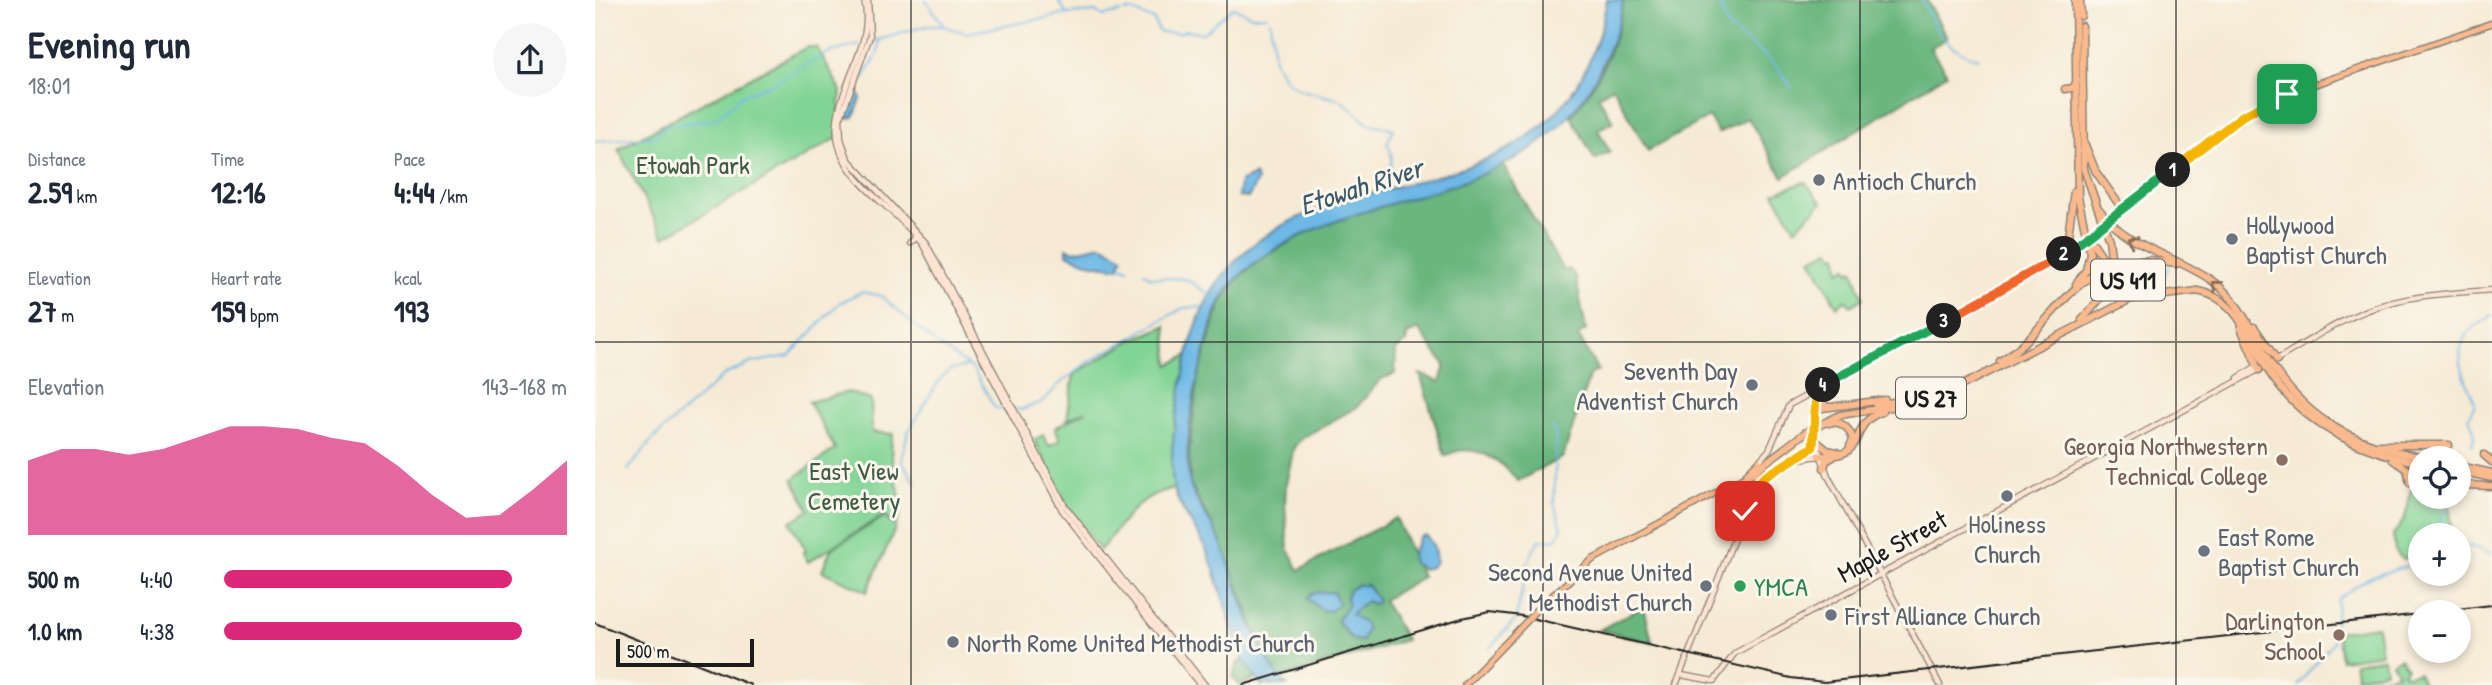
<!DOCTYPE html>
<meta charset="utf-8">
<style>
:root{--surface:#fff;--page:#f6f6f7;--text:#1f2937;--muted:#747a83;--accent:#db2777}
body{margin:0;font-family:"Patrick Hand",sans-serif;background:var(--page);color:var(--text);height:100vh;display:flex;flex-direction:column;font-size:26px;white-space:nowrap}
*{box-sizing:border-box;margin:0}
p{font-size:23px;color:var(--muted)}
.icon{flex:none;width:38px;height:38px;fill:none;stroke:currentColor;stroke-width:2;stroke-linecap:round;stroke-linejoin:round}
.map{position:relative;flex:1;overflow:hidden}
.details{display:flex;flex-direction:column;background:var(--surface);width:595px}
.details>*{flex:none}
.buttons{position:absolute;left:1813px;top:446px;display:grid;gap:14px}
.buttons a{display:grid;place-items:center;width:63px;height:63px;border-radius:50%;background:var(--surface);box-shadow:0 4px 10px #0003;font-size:35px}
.scale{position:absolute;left:21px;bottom:18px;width:138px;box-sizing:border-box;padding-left:7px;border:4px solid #1c1c1c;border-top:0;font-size:19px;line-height:24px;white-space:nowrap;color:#1c1c1c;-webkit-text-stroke:5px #fbf7ec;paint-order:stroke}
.pin{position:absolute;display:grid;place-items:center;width:60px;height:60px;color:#fff;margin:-30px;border-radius:14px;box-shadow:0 4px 10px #0006}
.km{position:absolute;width:35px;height:35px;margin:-18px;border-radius:50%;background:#222;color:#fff;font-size:19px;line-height:35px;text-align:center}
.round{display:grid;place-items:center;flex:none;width:74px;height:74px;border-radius:37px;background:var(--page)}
.summary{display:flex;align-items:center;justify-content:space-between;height:119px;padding:0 28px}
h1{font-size:38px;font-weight:800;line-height:52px}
.figures{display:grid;grid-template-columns:repeat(3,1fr);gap:10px;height:119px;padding:7px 28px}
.figures div{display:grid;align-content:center}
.figures b{font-size:30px;font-weight:800}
.figures small{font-size:19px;font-weight:400}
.figures p{font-size:19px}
.chart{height:196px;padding:14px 28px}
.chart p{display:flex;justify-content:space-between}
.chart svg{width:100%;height:126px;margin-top:7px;fill:var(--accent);opacity:.7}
ul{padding:0 28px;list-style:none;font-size:23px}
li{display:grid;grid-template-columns:112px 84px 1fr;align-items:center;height:52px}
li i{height:18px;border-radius:9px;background:var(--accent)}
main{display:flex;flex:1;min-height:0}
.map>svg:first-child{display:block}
.green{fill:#82d495;stroke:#4f7858;stroke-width:2}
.forest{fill:#69b67e;stroke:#42694d;stroke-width:2}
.water{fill:#6db8e6;stroke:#446a81;stroke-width:2}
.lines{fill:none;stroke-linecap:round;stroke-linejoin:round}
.stream{stroke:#6db8e6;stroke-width:2}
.secondary-casing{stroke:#898378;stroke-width:7}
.primary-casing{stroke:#898378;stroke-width:8}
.highway-casing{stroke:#898378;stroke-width:9}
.secondary{stroke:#fde3d1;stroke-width:4.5}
.primary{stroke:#fbba8d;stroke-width:5}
.highway{stroke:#fbba8d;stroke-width:6}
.rail{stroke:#1c1c1c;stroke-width:2}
.secondary-bridge-casing{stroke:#898378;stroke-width:7;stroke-linecap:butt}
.primary-bridge-casing{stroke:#898378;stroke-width:8;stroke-linecap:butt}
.highway-bridge-casing{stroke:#898378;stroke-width:9;stroke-linecap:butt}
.secondary-bridge{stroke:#fde3d1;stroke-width:4.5}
.primary-bridge{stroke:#fbba8d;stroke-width:5}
.highway-bridge{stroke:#fbba8d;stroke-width:6}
.oneway{stroke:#8c6b54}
.split-1-casing{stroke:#fff;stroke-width:14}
.split-2-casing{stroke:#fff;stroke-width:14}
.split-3-casing{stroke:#fff;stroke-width:14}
.split-4-casing{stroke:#fff;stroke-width:14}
.split-5-casing{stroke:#fff;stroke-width:14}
.split-1{stroke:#f5b400;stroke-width:9}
.split-2{stroke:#22a559;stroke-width:9}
.split-3{stroke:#f0652b;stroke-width:9}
.split-4{stroke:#22a559;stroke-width:9}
.split-5{stroke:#f5b400;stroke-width:9}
.grid{fill:none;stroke:#1c1c1c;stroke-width:2;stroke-opacity:0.55}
.worship-dot{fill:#6b7280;stroke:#fbf7ec;stroke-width:2.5}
.education-dot{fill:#8d6e63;stroke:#fbf7ec;stroke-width:2.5}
.leisure-dot{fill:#2e9e5b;stroke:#fbf7ec;stroke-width:2.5}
.labels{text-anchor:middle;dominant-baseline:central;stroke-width:6;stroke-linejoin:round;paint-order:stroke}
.shield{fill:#fbf7ec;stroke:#5f5e5a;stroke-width:2}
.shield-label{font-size:24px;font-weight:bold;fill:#1c1c1c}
.park-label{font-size:26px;fill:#405c46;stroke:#fbf7ec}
.worship-label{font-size:26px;fill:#5b616d;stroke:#fbf7ec;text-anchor:start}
.education-label{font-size:26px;fill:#785e54;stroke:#fbf7ec;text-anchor:end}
.street-label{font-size:26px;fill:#1c1c1c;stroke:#fbf7ec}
.leisure-label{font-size:26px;fill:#27864d;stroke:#fbf7ec;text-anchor:start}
.water-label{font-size:28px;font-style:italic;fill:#3c5a6d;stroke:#fbf7ec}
</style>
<main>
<section class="details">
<div class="summary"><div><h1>Evening run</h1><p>18:01</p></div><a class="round"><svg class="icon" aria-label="share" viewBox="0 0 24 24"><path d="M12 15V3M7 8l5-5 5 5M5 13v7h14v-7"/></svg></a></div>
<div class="figures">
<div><p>Distance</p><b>2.59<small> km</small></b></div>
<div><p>Time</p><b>12:16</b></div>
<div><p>Pace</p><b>4:44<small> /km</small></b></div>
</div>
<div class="figures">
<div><p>Elevation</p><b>27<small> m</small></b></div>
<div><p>Heart rate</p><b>159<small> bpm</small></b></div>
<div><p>kcal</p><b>193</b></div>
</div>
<div class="chart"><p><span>Elevation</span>143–168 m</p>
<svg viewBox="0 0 160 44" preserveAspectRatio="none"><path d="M0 44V18L10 14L20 14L30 16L40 14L50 10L60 6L70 6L80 7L90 10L100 12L110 20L120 30L130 38L140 37L150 28L160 18V44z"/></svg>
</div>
<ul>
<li><b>500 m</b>4:40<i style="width:84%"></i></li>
<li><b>1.0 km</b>4:38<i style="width:87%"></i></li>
</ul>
</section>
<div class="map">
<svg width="1897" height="685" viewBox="0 0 1897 685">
<rect width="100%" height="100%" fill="#fbf7ec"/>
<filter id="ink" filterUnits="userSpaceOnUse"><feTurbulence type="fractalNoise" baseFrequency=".0143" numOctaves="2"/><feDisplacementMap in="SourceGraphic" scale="14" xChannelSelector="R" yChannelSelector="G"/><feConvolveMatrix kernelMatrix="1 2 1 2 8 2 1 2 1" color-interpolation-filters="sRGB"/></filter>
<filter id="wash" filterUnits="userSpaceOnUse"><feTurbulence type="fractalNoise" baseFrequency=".00686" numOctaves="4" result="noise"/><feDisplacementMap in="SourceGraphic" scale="28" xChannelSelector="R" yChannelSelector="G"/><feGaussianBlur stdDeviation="1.57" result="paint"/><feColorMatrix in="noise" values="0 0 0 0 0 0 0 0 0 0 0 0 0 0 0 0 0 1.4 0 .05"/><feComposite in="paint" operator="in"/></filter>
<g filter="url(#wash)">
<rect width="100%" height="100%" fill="#f6ead4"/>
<g class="green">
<path d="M212,47H222L246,91L242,138L69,237L23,149Z"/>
<path d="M1210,182L1227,203L1200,229L1179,193Z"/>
<path d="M1235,250L1239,256L1243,254L1244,271L1252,267L1254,272L1258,270L1268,298L1256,306L1250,300L1242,307L1216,259Z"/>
<path d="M571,326L574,365L598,353L583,488C542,493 530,521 505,550L473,508L439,440L448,435L454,446L465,440L460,428L491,411L472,419L479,374L537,340Z"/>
<path d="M253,392L276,400L277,432L298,434C290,465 314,496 302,524L289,515L213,562L208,553L211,550L195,522L214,510L198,479L240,449L214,402Z"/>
<path d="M1816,489H1825V497H1853L1858,535L1825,536V556L1807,559L1800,550L1798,534C1812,520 1813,508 1816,489Z"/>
<path d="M289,517L301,527L272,592L227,571L236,549Z"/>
<path d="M1782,626L1786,654L1746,660L1742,632Z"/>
<path d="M1789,658L1791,671L1762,677L1759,663Z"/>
<path d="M1805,658L1812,668L1808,672L1812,675L1823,673L1829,685H1778L1780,681L1803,673L1797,663Z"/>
</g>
<g class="forest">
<path d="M1028,0H1111L1118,3L1125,0H1332L1352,38L1335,48L1352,74L1188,177L1153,118L1123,133L1114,117L1053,151L1018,87L1003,96L1018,121L1003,130L1015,152L1000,160L976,116C1003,84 1023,42 1028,0Z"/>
<path d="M908,165L968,270L975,269L981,278L991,330L983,335L1003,371L995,374L968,457L923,481C906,460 877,440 850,456L825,374L845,382L850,365L823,329L812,335L811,342L801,350L800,374L786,379L762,407L707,438L699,447L691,484L690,504L693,549L704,570L801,518L827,577L788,600L811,640L684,678L674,666L624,538L595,483L594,449L603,376L625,305L643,278L663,261L710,233L737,221L865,183Z"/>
<path d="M1049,606L1057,642L1004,630Z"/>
<path d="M650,660L663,678L644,685L638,677L643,662Z"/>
</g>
<g class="water">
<path d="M1012,0H1028C1026,20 1019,37 1011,55C955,196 811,182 697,240C672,253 647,269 631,292C618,313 613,338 607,362C598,393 587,456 596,487C602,506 616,521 624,538C642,579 661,658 692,685H666C660,674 650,666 646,654C632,620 626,583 611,549C602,529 584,509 579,488C572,456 583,405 589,372C594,347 601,320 614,297C708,129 968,249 1012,0Z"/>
<path d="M261,90L266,98L259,117L252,119L249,114L255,92Z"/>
<path d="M660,175L662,181L653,198L643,197L645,182Z"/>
<path d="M507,245L528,257L524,268L497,264L472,254V248L480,251Z"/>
<path d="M831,535L839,547L841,562L836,567L828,569L819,564L816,556L824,537Z"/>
<path d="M763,585H772L783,601L779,604L771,601L756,614L769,623L772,629L767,641L757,639L742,620L753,605L751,598L754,590Z"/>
<path d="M738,592L744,603L736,611L727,610L713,599L717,593Z"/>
</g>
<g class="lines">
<g class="stream">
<path d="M331,0L348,25"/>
<path d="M463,0L471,13"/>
<path d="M1120,0C1131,7 1125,21 1134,28C1156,46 1181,59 1196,87"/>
<path d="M1327,0C1340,28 1351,52 1384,58"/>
<path d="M530,11H538L559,20L564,32L584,33L591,30L608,33L638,7L657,16H672"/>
<path d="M675,20L679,60L691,81L706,90L746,100L772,123L799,129L792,143C803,161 792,176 783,191"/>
<path d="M274,43L331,26H348L371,33L472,14L500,12L508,16L526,12"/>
<path d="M262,90L283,53L285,40"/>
<path d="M0,141L59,137L71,126L121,119L147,95L177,84L232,53L265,45"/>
<path d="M1896,262L1897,275"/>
<path d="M526,266L534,269"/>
<path d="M549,272L556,277L591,279L614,294"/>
<path d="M1565,287L1574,266"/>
<path d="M421,409L426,410L449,401L462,386L495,361L588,308L608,307"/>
<path d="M1877,445L1880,433L1874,418L1880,403C1870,377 1853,349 1879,327C1885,322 1891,321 1897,315"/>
<path d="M1865,462V454"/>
<path d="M33,470L59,438L129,375L155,363L194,356L244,303L267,292L286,296L344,346L378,369L400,408L412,410"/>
<path d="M321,484L306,460L313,432L345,379L355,370L372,366"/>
<path d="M1835,536L1852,509L1850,497"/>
<path d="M951,540L962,539L967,528L959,503L961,434L956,426"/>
<path d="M1864,542L1897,554"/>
<path d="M934,559L944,540H948"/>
<path d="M895,648L921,619L933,563"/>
<path d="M1703,685L1738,642L1743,599L1773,578L1825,562"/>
</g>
</g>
</g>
<g filter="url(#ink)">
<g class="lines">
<g class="secondary-casing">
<g id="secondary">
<path d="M269,0C283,56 221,105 249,159C265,191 306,214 328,245L467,510L605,685"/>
<path d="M273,0L275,36L245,119L246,139L253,159L331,243L470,506L610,685"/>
<path d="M315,243L320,239L319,234"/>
<path d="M1673,365C1710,343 1752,314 1794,303C1828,294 1862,293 1897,290"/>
<path d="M1643,378L1662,366"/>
<path d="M1218,418L1220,396"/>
<path d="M1221,442L1233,476L1345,685"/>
<path d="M1204,459L1224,456"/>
<path d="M1164,461L1174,450L1194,405L1432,277L1477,248"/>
<path d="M1086,675L1119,681L1140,653L1665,369"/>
<path d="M1081,685L1158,491C1174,471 1197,454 1223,451"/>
</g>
</g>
<g class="primary-casing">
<g id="primary">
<path d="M1517,218L1647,116L1675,100L1897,23"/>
<path d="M1151,474L1164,461"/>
<path d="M939,612L997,560L1157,473L1163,475L1158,491"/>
<path d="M870,685L931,622"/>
</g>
</g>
<g class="highway-casing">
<g id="highway">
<path d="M1480,0L1483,197L1495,253L1491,270L1481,284"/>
<path d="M1485,0L1486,16"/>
<path d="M1487,26L1489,169L1514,240L1516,256"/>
<path d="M1470,89L1478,88L1482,81"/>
<path d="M1490,145L1501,172L1528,210"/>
<path d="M1504,209C1532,248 1578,254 1616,280C1643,298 1656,330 1672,358"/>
<path d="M1496,239C1510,265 1534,288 1565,291"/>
<path d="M1467,256L1472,244L1479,191"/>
<path d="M1524,263L1555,260L1581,264"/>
<path d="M1601,291C1638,296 1651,330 1667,360"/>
<path d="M1487,320L1504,300L1513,279"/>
<path d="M1659,327L1682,360"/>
<path d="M1646,328L1664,370"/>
<path d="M1405,361C1446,337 1465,292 1506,270"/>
<path d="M1677,366C1718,426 1761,444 1830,458"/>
<path d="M1672,369C1708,426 1762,450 1825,463"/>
<path d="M1220,397L1231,406"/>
<path d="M1281,405L1316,399"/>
<path d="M1219,409L1290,400"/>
<path d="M1233,423C1246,420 1255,428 1258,440L1255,446"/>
<path d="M1220,440L1232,450L1242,452"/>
<path d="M1783,445H1854"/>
<path d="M1889,455L1897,462"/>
<path d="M1224,456C1278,458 1249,425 1287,412"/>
<path d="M1798,460L1812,469L1815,483"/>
<path d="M1864,466L1897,473"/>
<path d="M1229,468L1231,461L1238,457"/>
<path d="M1864,471L1897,478"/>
<path d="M1157,473L1211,432L1245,415L1315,404L1358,390L1536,299L1603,291"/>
<path d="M1864,485L1897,486"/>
</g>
</g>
<use href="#secondary" class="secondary"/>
<use href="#primary" class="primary"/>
<use href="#highway" class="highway"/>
<g class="rail">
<path d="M1835,612L1897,605"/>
<path d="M0,623L156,685"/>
<path d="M648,685L867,618L895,612L927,616L1196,678L1229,682L1825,614"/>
</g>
<g class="secondary-bridge-casing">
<path id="secondary-bridge" d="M1218,418L1220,434"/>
</g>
<g class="primary-bridge-casing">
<g id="primary-bridge">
<path d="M1485,243L1517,218"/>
<path d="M931,622L939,612"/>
</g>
</g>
<g class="highway-bridge-casing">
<g id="highway-bridge">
<path d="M1506,270L1524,263"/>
<path d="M1513,279L1516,256"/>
<path d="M1672,358L1677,366"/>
<path d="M1667,360L1672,369"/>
</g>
</g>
<use href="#secondary-bridge" class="secondary-bridge"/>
<use href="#primary-bridge" class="primary-bridge"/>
<use href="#highway-bridge" class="highway-bridge"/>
</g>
<defs><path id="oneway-chevron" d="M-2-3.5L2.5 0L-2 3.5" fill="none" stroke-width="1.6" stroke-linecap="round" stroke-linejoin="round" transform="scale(1.75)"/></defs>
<g class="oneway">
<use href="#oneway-chevron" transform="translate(1537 240) rotate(-149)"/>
<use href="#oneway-chevron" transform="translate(1621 285) rotate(-142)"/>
</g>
</g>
<g class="lines" filter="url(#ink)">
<g class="split-1-casing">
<path id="split-1" d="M1578,170L1647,116L1692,94"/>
</g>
<g class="split-2-casing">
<path id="split-2" d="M1469,254L1578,170"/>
</g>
<g class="split-3-casing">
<path id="split-3" d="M1349,321L1469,254"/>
</g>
<g class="split-4-casing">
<path id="split-4" d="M1228,385L1349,321"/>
</g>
<g class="split-5-casing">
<path id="split-5" d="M1150,511L1158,491L1168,478L1218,447L1221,394L1222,388L1228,385"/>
</g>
<use href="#split-1" class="split-1"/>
<use href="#split-2" class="split-2"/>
<use href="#split-3" class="split-3"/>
<use href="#split-4" class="split-4"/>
<use href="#split-5" class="split-5"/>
</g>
<path class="grid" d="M316,0V685M632,0V685M948,0V685M1265,0V685M1581,0V685M0,342H1897"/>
<g class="worship-dot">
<circle cx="1224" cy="180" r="7"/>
<circle cx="1637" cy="239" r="7"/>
<circle cx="1157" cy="385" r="7"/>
<circle cx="1412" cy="496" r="7"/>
<circle cx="1609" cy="551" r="7"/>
<circle cx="1111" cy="586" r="7"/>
<circle cx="1236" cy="615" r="7"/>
<circle cx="358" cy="642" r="7"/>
</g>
<g class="education-dot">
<circle cx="1687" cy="460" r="7"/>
<circle cx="1744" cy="635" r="7"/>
</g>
<circle class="leisure-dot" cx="1145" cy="586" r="7"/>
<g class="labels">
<g class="shield">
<rect x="1496" y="259.5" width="74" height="41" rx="5"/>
<rect x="1301" y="377.5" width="70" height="41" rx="5"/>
</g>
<g class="shield-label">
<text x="1533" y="280">US 411</text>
<text x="1336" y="398">US 27</text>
</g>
<g class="park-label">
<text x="98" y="164">Etowah Park</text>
<text x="259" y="470">East View<tspan x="259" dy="30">Cemetery</tspan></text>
</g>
<g class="worship-label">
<text x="1238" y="180">Antioch Church</text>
<text x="1651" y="224">Hollywood<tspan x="1651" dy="30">Baptist Church</tspan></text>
<text x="1143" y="370" text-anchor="end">Seventh Day<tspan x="1143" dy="30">Adventist Church</tspan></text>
<text x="1412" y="523" text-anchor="middle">Holiness<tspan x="1412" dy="30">Church</tspan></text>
<text x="1623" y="536">East Rome<tspan x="1623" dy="30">Baptist Church</tspan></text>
<text x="1097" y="571" text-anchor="end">Second Avenue United<tspan x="1097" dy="30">Methodist Church</tspan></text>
<text x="1250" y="615">First Alliance Church</text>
<text x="372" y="642">North Rome United Methodist Church</text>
</g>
<g class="education-label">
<text x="1673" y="445">Georgia Northwestern<tspan x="1673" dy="30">Technical College</tspan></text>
<text x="1730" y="620">Darlington<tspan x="1730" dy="30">School</tspan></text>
</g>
<g class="street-label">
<text transform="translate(1297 546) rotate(-29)">Maple Street</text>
</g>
<g class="leisure-label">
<text x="1159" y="586">YMCA</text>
</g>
<g class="water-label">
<text transform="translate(766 186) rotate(-18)">Etowah River</text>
</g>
</g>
</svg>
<div class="buttons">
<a><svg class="icon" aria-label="locate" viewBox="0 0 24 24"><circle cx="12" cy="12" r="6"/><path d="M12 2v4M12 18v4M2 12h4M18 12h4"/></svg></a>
<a>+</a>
<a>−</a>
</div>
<div class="scale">500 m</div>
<div class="pin" style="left:1692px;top:94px;background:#1e9e55"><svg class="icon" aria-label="arrive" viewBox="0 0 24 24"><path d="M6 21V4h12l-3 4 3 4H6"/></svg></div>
<div class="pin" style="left:1150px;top:511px;background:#d93025"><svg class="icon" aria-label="check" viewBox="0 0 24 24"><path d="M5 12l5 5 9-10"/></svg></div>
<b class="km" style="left:1578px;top:170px">1</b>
<b class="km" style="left:1469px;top:254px">2</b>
<b class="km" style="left:1349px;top:321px">3</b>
<b class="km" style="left:1228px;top:385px">4</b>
</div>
</main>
